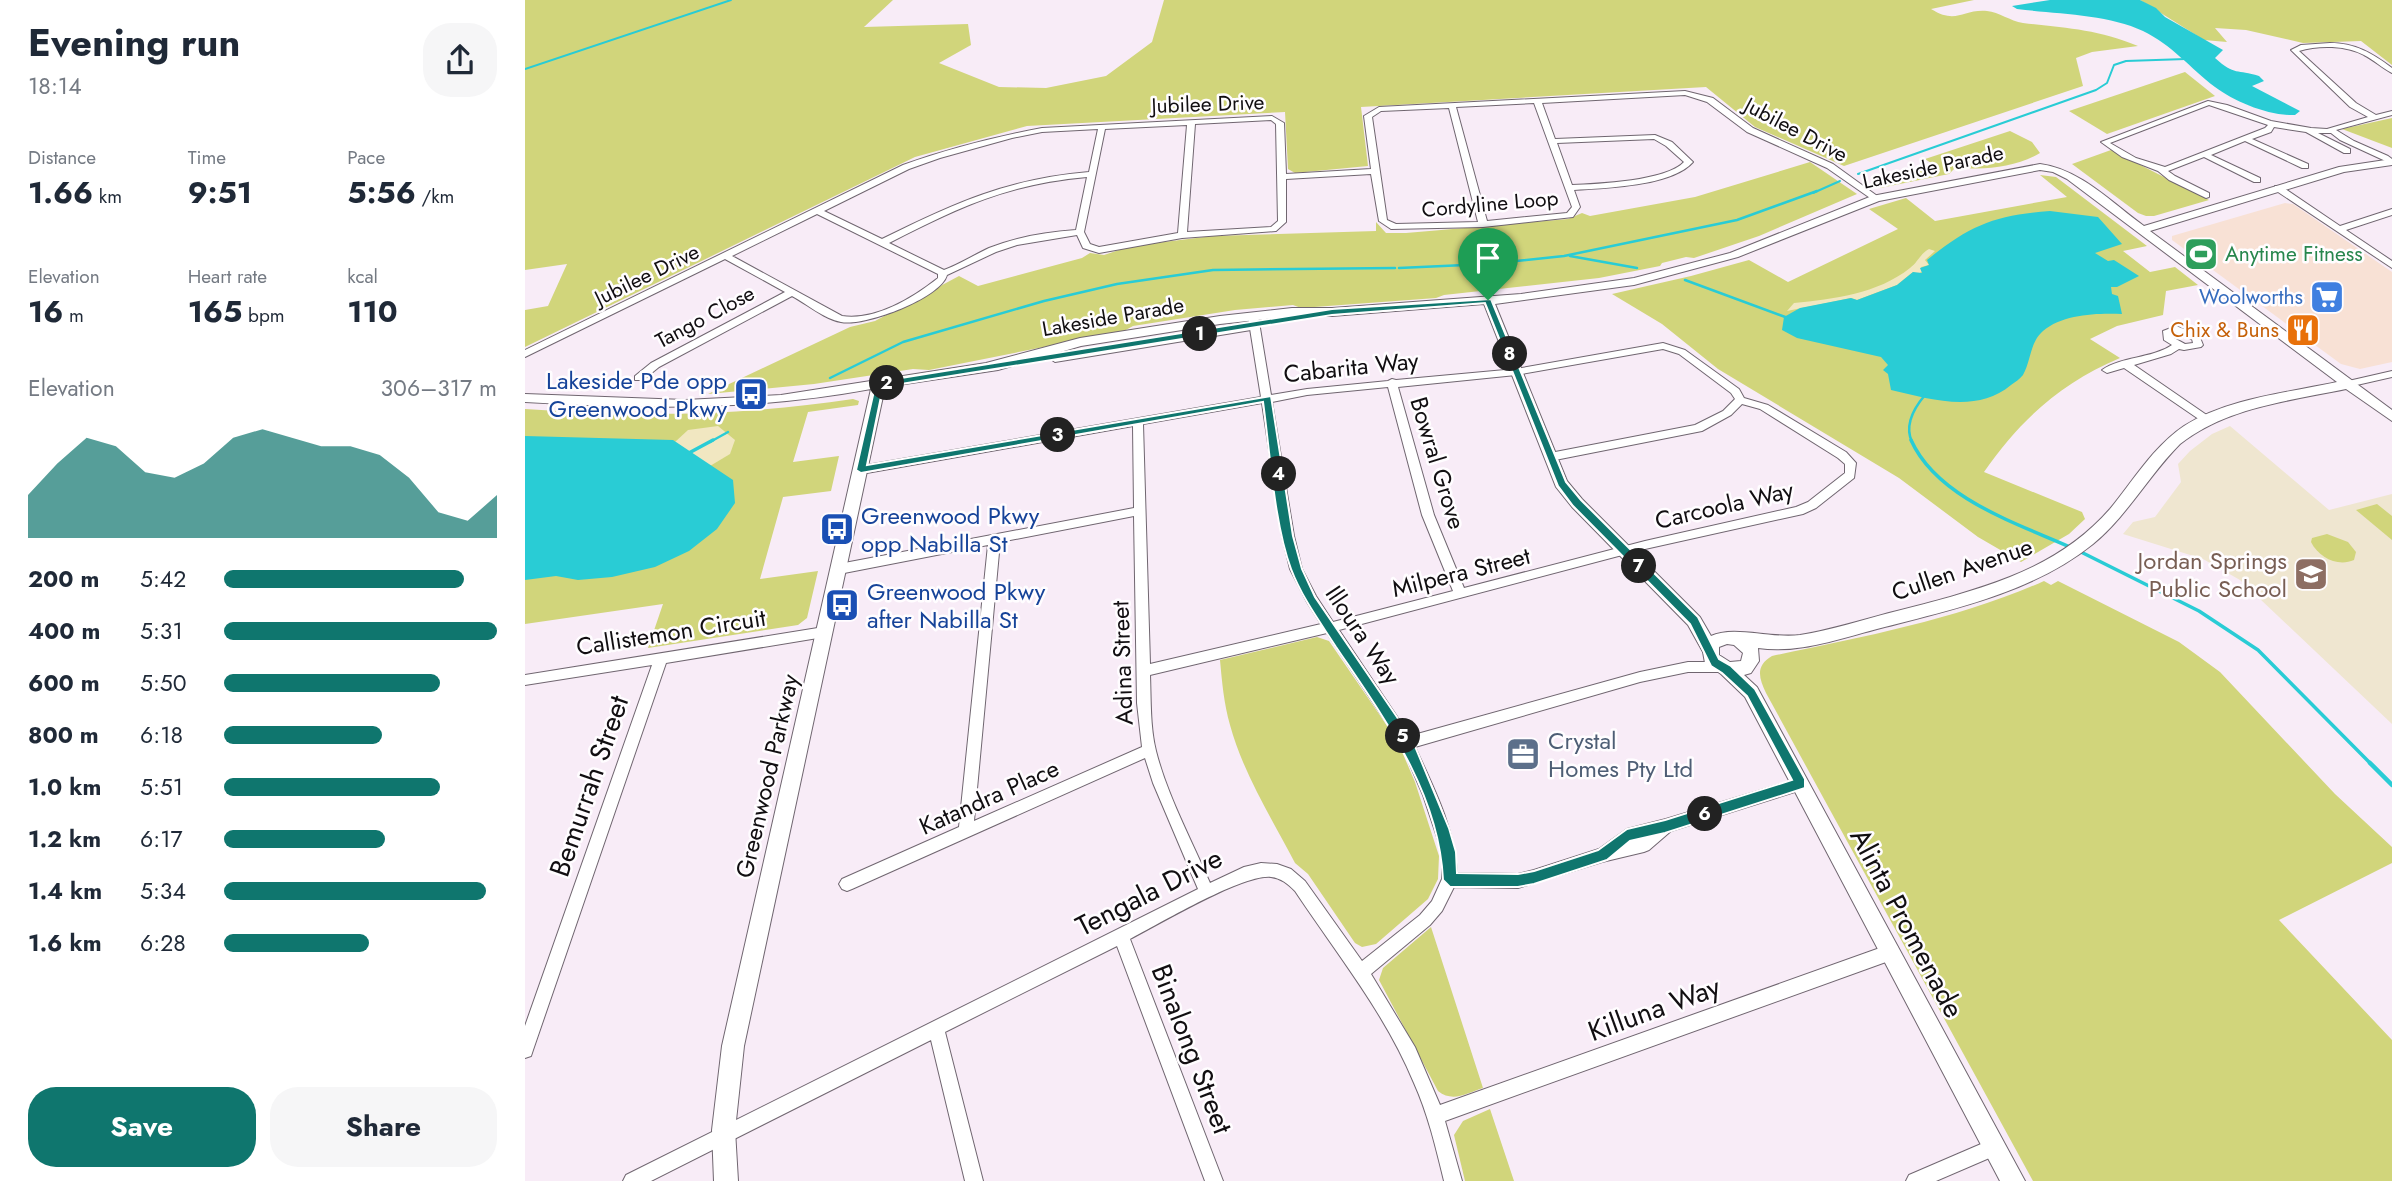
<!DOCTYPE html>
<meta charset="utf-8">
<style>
:root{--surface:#fff;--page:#f6f6f7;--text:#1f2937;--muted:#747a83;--accent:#0f766e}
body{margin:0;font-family:Jost,sans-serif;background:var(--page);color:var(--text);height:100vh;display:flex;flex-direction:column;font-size:26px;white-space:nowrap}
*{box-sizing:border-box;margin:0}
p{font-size:23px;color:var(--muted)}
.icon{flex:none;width:38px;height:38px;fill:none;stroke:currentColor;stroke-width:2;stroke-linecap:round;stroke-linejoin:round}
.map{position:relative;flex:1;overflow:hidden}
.side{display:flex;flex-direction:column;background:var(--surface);width:525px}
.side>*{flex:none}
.pin{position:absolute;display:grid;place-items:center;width:60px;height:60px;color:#fff;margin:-72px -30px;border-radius:50% 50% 50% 0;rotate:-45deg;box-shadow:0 0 7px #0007}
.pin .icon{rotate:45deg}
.km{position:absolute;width:35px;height:35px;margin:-18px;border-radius:50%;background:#222;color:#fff;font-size:19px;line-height:35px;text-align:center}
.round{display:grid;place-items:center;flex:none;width:74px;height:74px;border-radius:28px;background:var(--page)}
.headline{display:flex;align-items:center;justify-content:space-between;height:119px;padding:0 28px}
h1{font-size:38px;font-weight:700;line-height:52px}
.figures{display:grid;grid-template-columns:repeat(3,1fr);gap:10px;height:119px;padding:7px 28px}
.figures div{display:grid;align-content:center}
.figures b{font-size:30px;font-weight:700}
.figures small{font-size:19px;font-weight:400}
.figures p{font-size:19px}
.chart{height:196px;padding:14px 28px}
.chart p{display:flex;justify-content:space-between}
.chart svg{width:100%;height:126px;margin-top:7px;fill:var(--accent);opacity:.7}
.action{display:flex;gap:14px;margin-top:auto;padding:14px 28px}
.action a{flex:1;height:80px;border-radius:28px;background:var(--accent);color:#fff;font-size:28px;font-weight:700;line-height:80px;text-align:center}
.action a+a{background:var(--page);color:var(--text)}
ul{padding:0 28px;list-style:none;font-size:23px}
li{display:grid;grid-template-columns:112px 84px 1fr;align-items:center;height:52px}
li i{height:18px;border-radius:9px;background:var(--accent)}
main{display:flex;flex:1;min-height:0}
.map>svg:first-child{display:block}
.commercial{fill:#f8e1d5}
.education{fill:#efe6d0}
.green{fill:#d1d57b}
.sand{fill:#f1e7c1}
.water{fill:#29ccd5}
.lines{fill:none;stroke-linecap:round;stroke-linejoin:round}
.stream-far3{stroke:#29ccd5;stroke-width:2}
.stream-far2{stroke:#29ccd5;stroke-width:2.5}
.stream-far1{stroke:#29ccd5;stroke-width:3.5}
.stream{stroke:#29ccd5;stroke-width:4.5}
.minor-casing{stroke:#706670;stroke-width:2}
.tertiary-casing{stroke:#706670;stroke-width:2}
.minor{fill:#fff;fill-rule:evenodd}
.tertiary{fill:#fff;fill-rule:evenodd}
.route{fill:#0f766e;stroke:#fff;stroke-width:2;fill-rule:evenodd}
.labels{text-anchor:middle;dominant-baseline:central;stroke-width:5;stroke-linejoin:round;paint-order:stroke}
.far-street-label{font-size:21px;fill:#110e11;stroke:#fffdff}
.far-leisure-label{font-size:21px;fill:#27864d;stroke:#fffdff;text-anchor:start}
.far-shop-label{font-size:21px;fill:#366cbe;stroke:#fffdff;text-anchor:end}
.far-food-label{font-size:21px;fill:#c56008;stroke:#fffdff;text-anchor:end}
.street-label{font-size:24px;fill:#110e11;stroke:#fffdff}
.transit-label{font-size:24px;fill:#164399;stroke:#fffdff;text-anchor:start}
.education-label{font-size:24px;fill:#785e54;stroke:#fffdff;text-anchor:end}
.service-label{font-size:24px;fill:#4e5e75;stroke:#fffdff;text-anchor:start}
.near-street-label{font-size:28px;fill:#110e11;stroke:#fffdff}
</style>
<main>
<section class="side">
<div class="headline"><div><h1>Evening run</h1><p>18:14</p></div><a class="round"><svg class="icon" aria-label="share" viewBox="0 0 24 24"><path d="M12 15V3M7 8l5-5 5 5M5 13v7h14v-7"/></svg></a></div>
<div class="figures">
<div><p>Distance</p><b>1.66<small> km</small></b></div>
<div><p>Time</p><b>9:51</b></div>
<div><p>Pace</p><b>5:56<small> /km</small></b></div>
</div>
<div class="figures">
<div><p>Elevation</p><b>16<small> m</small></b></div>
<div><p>Heart rate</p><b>165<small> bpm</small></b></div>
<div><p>kcal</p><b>110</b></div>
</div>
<div class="chart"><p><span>Elevation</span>306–317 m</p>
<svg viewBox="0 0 160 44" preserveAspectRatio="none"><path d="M0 44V29L10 18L20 9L30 12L40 21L50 23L60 18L70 9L80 6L90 9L100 12L110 12L120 15L130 23L140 35L150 38L160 29V44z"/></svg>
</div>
<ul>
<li><b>200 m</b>5:42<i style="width:88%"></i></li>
<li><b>400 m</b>5:31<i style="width:100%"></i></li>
<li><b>600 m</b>5:50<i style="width:79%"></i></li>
<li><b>800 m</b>6:18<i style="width:58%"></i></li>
<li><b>1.0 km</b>5:51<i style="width:79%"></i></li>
<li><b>1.2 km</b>6:17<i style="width:59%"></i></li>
<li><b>1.4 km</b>5:34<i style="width:96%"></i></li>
<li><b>1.6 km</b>6:28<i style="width:53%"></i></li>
</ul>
<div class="action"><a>Save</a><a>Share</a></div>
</section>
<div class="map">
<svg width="1867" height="1181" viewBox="0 0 1867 1181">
<rect width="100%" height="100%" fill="#f8ecf7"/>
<path class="commercial" d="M1760,203L1768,204L1867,272V362L1835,369L1816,364L1647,240V236Z"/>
<path class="education" d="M1705,426L1804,510L1867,494V724L1715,580L1678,559L1598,534L1608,522L1630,517L1656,482L1653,464L1665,451L1687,434Z"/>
<g class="green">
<path d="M0,0H368L339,27L443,24L446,45L414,63L474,87L521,88L581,76L627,42L639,0H1449L1406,9C1432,25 1437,9 1462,11C1474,12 1485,21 1498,23C1540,28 1572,29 1613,46L1567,52L1551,58L1558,86L1319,166L1230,127L1181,87L836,107L843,166L770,173L763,169L760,112L502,126L390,157L0,347V310L23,306L42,264L0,270Z"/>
<path d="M1615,0H1867V65L1836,41L1778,43L1721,30L1690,28L1702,42L1679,40Z"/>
<path d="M1660,72L1690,96L1582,134L1544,111Z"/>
<path d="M1867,118V148L1817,129Z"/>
<path d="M1485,131L1507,142L1515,153C1491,167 1458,171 1431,167L1424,174L1355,188L1349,186L1409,165L1400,159Z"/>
<path d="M1586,150L1684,200L1629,216H1621L1613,213L1547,164Z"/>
<path d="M1285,162L1332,194L1234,236L1169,258L1161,257L1137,263L1135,266L1074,278L919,295L911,298L776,308L768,305L710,310L608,326L599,331L404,370L388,369L289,384L183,394L325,327L350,321L434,276L453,286L557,258L565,253L579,255L606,246L688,236L851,231V222L861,233H881L1043,219L1057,213L1065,216L1170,197Z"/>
<path d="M1515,175L1531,177L1622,246L1598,251L1625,272L1650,267L1673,285L1641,291L1638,315L1592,326L1565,339L1595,358C1536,383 1496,419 1459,472L1557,512L1560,519L1544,534L1496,562L1453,537L1374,478L1193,369L1137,324L1087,294L1166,276L1224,260L1263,282L1373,229L1344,209L1381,198L1410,221L1542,197Z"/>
<path d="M328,399L334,401L333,405L283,412L268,462L314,456L306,491L258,497L235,579L293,571L282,618L273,625L123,648L138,604L0,624V409C114,417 215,416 328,399Z"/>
<path d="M1852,504L1867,516V540L1831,510Z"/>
<path d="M1802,534L1823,542L1831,552L1829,560C1813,567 1794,558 1786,542L1787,538Z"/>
<path d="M1519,581L1526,585L1533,581L1654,642L1695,672L1810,794L1867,847V863L1754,920L1867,1040V1181H1508L1241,693C1234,678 1230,666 1247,656C1338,637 1434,619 1519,581Z"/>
<path d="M792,637L804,641L865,730L878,754L890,782L914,856L913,879L903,899L851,944L837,947L830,943L783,874L770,863C747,819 718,773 705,725C699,704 697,682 695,660Z"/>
<path d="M906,927L958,1088C942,1093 928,1103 913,1091L854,980L858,968Z"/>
<path d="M965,1109L989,1181H940L929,1135L938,1121Z"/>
</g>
<g class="sand">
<path d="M1404,249L1410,251L1400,260L1404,265L1396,267L1398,271L1393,274L1388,272L1372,285L1332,300L1326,298L1262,311L1269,303C1309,299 1352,294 1385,268C1393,262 1395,254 1404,249Z"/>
<path d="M193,426L210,440L205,454L185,466L150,442L163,430Z"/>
</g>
<g class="water">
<path d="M1525,0H1615L1631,8L1640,17L1698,50L1690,58C1710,76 1712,69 1734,76L1739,81L1727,86L1775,111L1770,115C1744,116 1710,102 1690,87C1665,68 1647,45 1618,31C1583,14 1531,14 1492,9L1487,6Z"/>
<path d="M1525,211L1573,217L1597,244L1570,253L1583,261L1589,260L1614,276L1592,287H1586L1587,294L1593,296L1597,314C1572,313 1538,314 1518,331C1505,342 1506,361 1498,375C1495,379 1490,382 1486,385C1451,414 1406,399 1366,390L1363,374L1358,370L1363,365L1356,357L1272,338L1257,330L1259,317L1275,308L1326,298L1332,300L1372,285L1388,272L1397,273L1395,268L1404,265L1402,260C1445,225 1470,215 1525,211Z"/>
<path d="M0,436L148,440L208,480L210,503L192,529L164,551L130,567L87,577L53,580L31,576L0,580Z"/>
</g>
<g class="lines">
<g class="stream-far3">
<path d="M0,69L206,0"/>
<path d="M1333,174L1571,90L1582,83L1589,65L1601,61L1661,59"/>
<path d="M1288,193L1315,181"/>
</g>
<g class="stream-far2">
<path d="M1045,256L1112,268"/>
<path d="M874,268L962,264L1039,256L1212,220L1292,191"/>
<path d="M1160,280L1263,318"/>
<path d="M305,378L378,342L519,301L592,284L688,270L870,268"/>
<path d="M185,442L203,432"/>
<path d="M1387,442C1379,425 1389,408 1400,395"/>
</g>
<g class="stream-far1">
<path d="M1386,440C1412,498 1491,523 1545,547"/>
<path d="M162,454L188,440"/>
<path d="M1552,550L1674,611L1733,650L1846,764"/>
</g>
<path class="stream" d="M1845,763L1867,785"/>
<g class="minor-casing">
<g id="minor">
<path d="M1805,43C1830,43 1847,53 1867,68V73C1857,68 1849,60 1839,55C1821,45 1793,45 1774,51L1831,103L1851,115L1867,111V115L1811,130L1829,141L1863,156L1867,159V164L1815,140L1806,133H1793L1825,149V153H1819L1781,132L1749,127L1746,132L1727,139L1783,164V168H1777L1720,141L1686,155L1735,178V182H1729L1679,157L1643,171L1650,176L1684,193V197L1681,198L1644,180L1633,171L1597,157L1576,142L1683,101L1702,105L1746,121L1786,128L1802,129L1843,117L1825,107L1766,50L1776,45ZM1684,105L1743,125L1740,128L1640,167L1611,158L1585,143Z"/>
<path d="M1160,91L1188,98L1228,128L1308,164L1355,198L1348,200L1302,168L1222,132L1182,102L1160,95L1017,103L1030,139L1130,135L1147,142L1168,162C1147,186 1081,188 1049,190L1055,207L1048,217L958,227L866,229L854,221L846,174L761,179V222L751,231L657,238L574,253L558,248L552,235L492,245L471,252L422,275C416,298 339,327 316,322C299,319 282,304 267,296L134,367L118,380H110V376L126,363L260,292L200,259L0,357V350L378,165C423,149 470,137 517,128L747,116L759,123L761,174L846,169L839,116L854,107ZM1009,103L1047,207L1042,213L962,221L931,107ZM924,108L953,222L871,224L862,220L847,117L856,111ZM746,120L751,124L753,221L746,227L662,232L670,124ZM662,125L653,233L574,247L565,244L559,232L580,129ZM573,129L564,172C482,179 429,203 357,239L299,211L384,169L415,158L487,138L517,132ZM1129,139L1141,146L1159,162C1141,181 1074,184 1047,185L1032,143ZM562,177L551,230C522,232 491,237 464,248C449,255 435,264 419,270L364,243C434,207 483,184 562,177ZM292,214L413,274V278C388,298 350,321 317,316L207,256Z"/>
<path d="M1750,186H1756L1815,226L1867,209V215L1821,230L1867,261V268L1750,190Z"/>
<path d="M728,313L733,316L746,395L782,389L863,381L867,379L871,380L991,369L1138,343L1160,350L1214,389L1219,398L1243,405L1321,452L1331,463L1329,478L1291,508L1278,514L1120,549L814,630L885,736L1115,672L1163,662H1195L1200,663L1202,667L1200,671L1195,672H1163L1115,682L890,747C908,786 930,829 932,873L993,874L1009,870L1074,849L1102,829L1141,819L1276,778L1281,780L1283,784L1281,788L1276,790L1146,831L1124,850L1119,852L1077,862L993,888L929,887L917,911L905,925L846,974L890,1047L915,1105L1366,944L1372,946L1374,952L1372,958L920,1121L937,1181H919C911,1148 903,1114 889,1083C860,1013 812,954 770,891C763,884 756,878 746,877C718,874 634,924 605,939L698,1181H680L592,946L420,1032L458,1181H440L406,1040L126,1181H98L101,1175L673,889L628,783L620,758L327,889L322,891L317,889L314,884L317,879L434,827L463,545L314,574L308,569L314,564L609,508L608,426L336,474L330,470L336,466L736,397L723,316ZM1138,349L1154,354L1206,393L1210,399L1198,411L1170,425L1025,453L1021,454L1020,457L1021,460L1025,461L1177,431L1206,415L1217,404L1235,409L1313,458L1320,464V473L1283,502L1271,507L1120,541L939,588L909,515L873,387L991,375ZM863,387L897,515L928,591L808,622L791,596L777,569L769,536L747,402L782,395ZM737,403L757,536L765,569L782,602L796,624L625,664L618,424ZM609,516L612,703L617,747L449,821L475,542ZM802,633L877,746L898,795L917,852V879L907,901L895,915L837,961L780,881L766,869L752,864L736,863L719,867L685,883C667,841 642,795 631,751C625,727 626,700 625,675Z"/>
<path d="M1651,326L1674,335L1678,345L1676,347L1659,350L1654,349L1646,354L1609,365L1686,418L1687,420L1686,422H1678L1599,368L1582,373L1577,370C1597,356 1626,359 1647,345L1639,340L1638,331ZM1650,332L1667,339L1668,343L1660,344L1649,338L1648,333Z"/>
<path d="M1867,371V377L1823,387L1818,384L1819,382Z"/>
<path d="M299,627L303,628L305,632L303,636L299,637L141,663L8,1050L6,1056L0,1058V1026L127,665L0,685V675Z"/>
<path d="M1470,1138L1476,1141L1479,1147L1476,1153L1411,1181H1381L1384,1175Z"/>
</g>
</g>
<g class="tertiary-casing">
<g id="tertiary">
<path d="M1867,159V165L1819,172L1625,231L1867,410V421L1821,389C1764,401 1702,407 1655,444C1624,475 1602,516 1568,544C1507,593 1426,610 1352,629C1314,639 1273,654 1233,648L1234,661L1226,673L1219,675L1232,687L1500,1181H1475L1220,697L1196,674L1180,663L1178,652L1163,625L1047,507L1031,487L959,304L807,316H767L695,324L556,346L473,370L360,387L219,1046L210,1130L213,1181H189L187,1130L197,1046L346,389C227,411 120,409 0,402V394L160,400L256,395L461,363L555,338L695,316L767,308H807L996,294L1109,278L1205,253L1347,196L1515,164C1555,169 1587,203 1619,226L1814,167ZM1515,170L1528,172L1542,179L1812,382C1762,393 1703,398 1659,426C1628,447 1608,481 1585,509C1558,540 1523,562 1485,577C1447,592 1407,602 1368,612C1337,620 1306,630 1275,635C1246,639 1209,625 1186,636L1175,617L1057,499L1042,481L970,304L1109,285L1213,257L1354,201ZM1202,644L1209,645L1218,653L1216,661L1205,662L1194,655V647Z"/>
<path d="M722,323L728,327L726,330L530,362L524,358L530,354Z"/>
</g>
</g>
<use href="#minor" class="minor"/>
<use href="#tertiary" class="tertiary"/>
</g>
<path class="route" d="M966,299L1041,482L1056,500L1173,617L1194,659L1206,666L1230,689L1280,779V788L1140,833L1105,841L1082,860L1009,884L993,887H925L918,880C914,792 859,718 811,647C795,622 777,598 766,569C749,524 745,452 738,402L336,473L331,470L351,382L807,309ZM960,303L1033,486L1048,506L1165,624L1186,666L1197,673L1222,696L1267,780L1140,820L1102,829L1073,850L1009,871L993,874L932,873L931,852L924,828L887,739L790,597L777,569L768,536L746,396L342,465L358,387L807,315Z"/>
<defs>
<g id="stadium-square" transform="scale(1.75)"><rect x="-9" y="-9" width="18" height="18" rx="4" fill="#2e9e5b" stroke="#fffdff"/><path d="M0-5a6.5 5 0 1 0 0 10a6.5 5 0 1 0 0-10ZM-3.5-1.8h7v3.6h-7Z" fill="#fff"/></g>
<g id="supermarket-square" transform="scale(1.75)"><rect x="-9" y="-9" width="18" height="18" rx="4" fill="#3f7fe0" stroke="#fffdff"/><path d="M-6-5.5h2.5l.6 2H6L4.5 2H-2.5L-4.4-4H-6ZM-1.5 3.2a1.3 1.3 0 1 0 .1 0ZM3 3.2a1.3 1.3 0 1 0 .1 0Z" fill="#fff"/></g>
<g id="restaurant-square" transform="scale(1.75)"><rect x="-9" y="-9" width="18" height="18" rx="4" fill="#e8710a" stroke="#fffdff"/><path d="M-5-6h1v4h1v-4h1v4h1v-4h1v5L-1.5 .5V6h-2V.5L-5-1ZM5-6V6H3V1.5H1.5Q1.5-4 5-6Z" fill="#fff"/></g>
<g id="bus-square" transform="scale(1.75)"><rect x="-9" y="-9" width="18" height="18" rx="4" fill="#1a4fb4" stroke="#fffdff"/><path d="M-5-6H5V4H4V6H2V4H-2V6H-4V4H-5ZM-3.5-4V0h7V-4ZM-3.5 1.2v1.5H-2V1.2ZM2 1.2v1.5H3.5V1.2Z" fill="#fff"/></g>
<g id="school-square" transform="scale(1.75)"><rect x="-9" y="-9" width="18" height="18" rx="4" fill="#8d6e63" stroke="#fffdff"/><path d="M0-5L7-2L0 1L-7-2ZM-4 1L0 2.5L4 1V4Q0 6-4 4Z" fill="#fff"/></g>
<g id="office-square" transform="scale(1.75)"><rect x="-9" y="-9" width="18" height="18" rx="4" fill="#5c6f8a" stroke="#fffdff"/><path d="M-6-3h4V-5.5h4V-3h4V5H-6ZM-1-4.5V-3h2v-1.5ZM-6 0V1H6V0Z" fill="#fff"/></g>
</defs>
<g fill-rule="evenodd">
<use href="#stadium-square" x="1676" y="254"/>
<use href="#supermarket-square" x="1802" y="297"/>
<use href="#restaurant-square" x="1778" y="330"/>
<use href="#bus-square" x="226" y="394"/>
<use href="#bus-square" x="312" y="529"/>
<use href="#school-square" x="1786" y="574"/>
<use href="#bus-square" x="317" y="605"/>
<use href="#office-square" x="998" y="754"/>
</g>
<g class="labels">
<g class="far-street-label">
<text transform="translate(683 104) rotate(-2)">Jubilee Drive</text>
<text transform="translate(1271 130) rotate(28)">Jubilee Drive</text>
<text transform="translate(1408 167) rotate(-12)">Lakeside Parade</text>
<text transform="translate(965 204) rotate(-5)">Cordyline Loop</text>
<text transform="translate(122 275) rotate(-26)">Jubilee Drive</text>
<text transform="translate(180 317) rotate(-28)">Tango Close</text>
<text transform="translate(588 317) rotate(-10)">Lakeside Parade</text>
</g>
<g class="far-leisure-label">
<text x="1700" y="254">Anytime Fitness</text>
</g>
<g class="far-shop-label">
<text x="1778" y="297">Woolworths</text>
</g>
<g class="far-food-label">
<text x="1754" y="330">Chix &amp; Buns</text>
</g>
<g class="street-label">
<text transform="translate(826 367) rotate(-6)">Cabarita Way</text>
<text transform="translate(913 463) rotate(73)">Bowral Grove</text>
<text transform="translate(1199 505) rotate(-13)">Carcoola Way</text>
<text transform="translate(1437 569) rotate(-19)">Cullen Avenue</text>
<text transform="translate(936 572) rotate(-14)">Milpera Street</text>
<text transform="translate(146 632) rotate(-9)">Callistemon Circuit</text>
<text transform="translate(838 635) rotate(56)">Illoura Way</text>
<text transform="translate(597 663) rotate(-92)">Adina Street</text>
<text transform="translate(242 776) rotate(-77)">Greenwood Parkway</text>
<text transform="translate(464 797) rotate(-24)">Katandra Place</text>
</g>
<g class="transit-label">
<text x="202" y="380" text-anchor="end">Lakeside Pde opp<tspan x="202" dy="28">Greenwood Pkwy</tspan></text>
<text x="336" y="515">Greenwood Pkwy<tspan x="336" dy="28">opp Nabilla St</tspan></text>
<text x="342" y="591">Greenwood Pkwy<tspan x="342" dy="28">after Nabilla St</tspan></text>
</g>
<g class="education-label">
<text x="1762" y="560">Jordan Springs<tspan x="1762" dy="28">Public School</tspan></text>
</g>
<g class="service-label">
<text x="1023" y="740">Crystal<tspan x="1023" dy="28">Homes Pty Ltd</tspan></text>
</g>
<g class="near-street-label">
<text transform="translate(64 786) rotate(-71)">Bemurrah Street</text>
<text transform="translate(624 892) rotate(-27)">Tengala Drive</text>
<text transform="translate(1382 923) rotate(62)">Alinta Promenade</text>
<text transform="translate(1129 1009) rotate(-20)">Killuna Way</text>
<text transform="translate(667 1049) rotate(69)">Binalong Street</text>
</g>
</g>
</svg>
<div class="pin" style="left:963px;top:300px;background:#1e9e55"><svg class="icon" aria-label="arrive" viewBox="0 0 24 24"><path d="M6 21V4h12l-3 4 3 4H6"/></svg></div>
<b class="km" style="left:675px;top:334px">1</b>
<b class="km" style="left:362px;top:383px">2</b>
<b class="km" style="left:533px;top:435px">3</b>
<b class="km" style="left:754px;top:474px">4</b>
<b class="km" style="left:878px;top:736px">5</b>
<b class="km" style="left:1180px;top:814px">6</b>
<b class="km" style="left:1114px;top:566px">7</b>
<b class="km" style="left:985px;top:354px">8</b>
</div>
</main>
